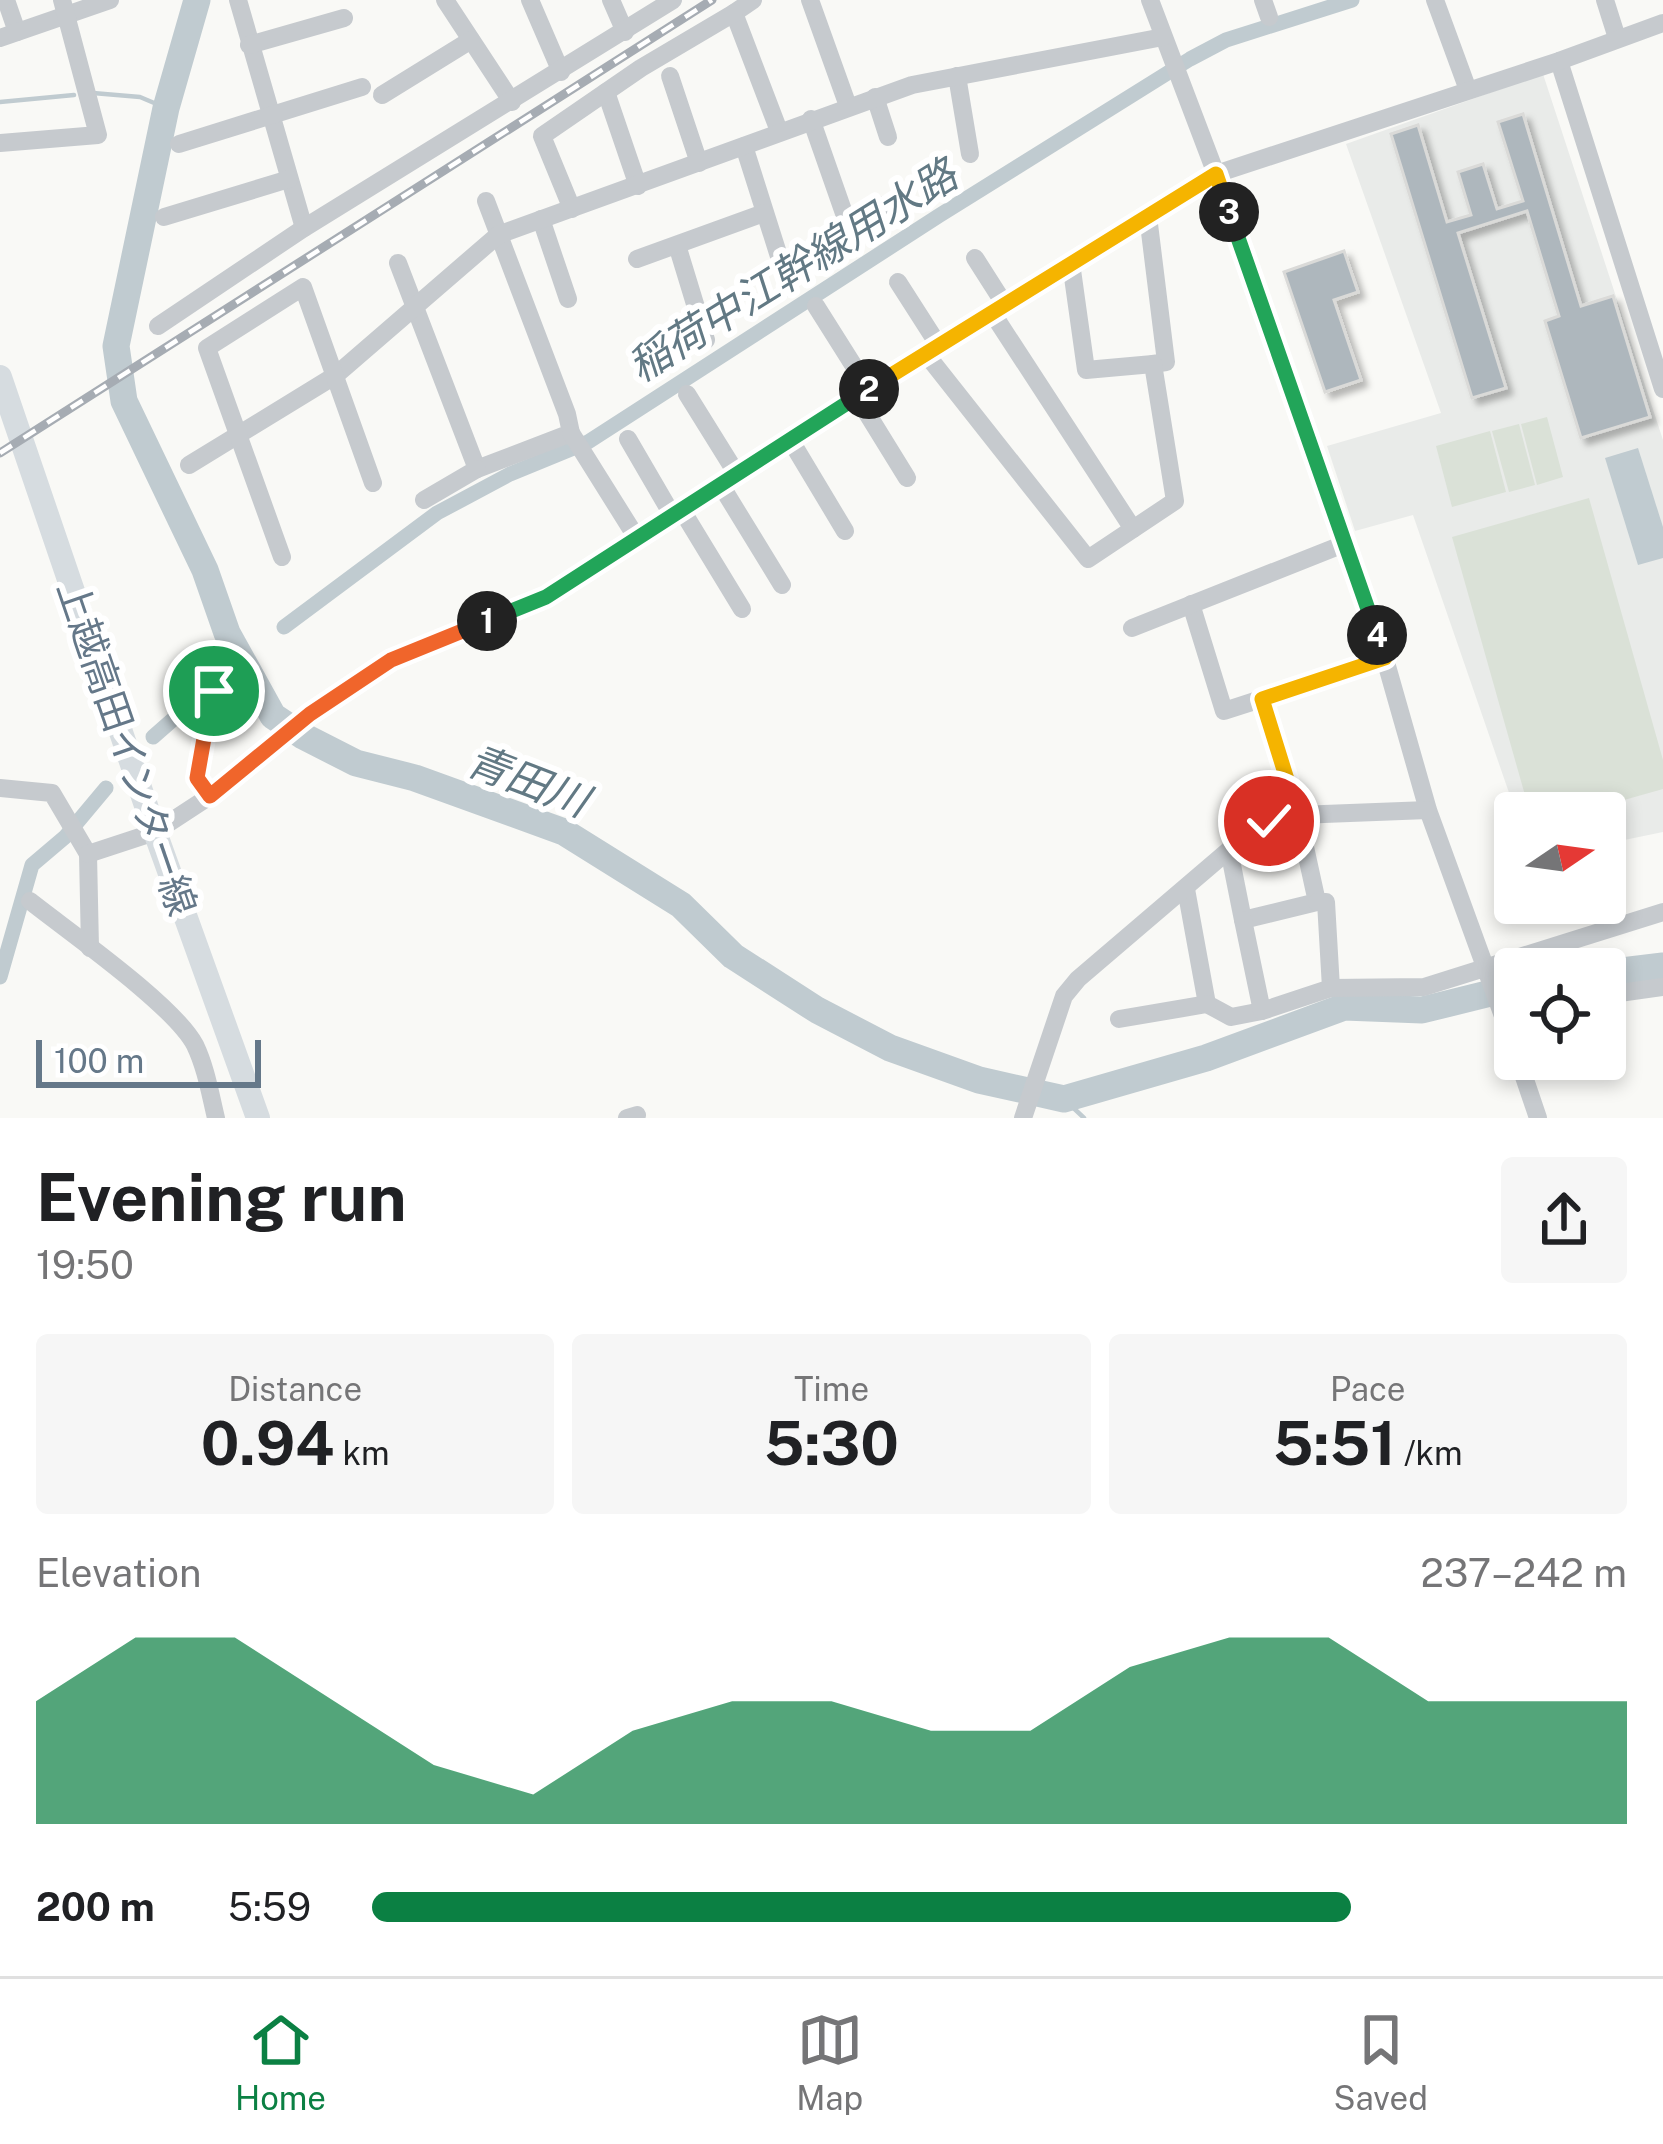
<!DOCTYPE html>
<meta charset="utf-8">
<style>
:root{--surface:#fff;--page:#f6f6f6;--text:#202124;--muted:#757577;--line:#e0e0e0;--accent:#0b8043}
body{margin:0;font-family:"Public Sans","Noto Sans JP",sans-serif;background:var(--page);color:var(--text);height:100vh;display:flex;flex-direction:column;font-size:45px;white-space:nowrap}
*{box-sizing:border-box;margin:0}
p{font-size:39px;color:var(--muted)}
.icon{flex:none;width:66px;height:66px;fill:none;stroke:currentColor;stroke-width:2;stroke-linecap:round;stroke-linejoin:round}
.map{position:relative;height:1118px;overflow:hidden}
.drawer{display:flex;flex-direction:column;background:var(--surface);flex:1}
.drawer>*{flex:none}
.needle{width:78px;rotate:77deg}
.tools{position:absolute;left:1494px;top:792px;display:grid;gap:24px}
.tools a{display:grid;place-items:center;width:132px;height:132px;border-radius:12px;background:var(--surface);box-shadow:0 6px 18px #0003;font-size:60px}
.scale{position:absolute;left:36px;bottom:30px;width:225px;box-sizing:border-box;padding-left:12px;border:6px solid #657889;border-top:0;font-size:33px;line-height:42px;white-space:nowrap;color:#657889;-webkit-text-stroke:9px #fff;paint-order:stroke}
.pin{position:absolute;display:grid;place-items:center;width:102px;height:102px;color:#fff;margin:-51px;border:6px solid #fff;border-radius:50%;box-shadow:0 3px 12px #0007}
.km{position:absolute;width:60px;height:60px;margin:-30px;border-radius:50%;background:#222;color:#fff;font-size:33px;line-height:60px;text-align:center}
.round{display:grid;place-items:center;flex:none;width:126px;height:126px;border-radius:12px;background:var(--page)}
.overview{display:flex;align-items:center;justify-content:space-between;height:204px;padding:0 36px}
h1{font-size:66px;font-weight:700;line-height:90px}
.figures{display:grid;grid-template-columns:repeat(3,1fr);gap:18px;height:204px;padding:12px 36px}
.figures div{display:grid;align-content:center;border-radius:12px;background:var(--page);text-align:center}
.figures b{font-size:60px;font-weight:700}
.figures small{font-size:33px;font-weight:400}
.figures p{font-size:33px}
.chart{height:336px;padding:24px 36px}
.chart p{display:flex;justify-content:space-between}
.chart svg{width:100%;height:216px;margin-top:12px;fill:var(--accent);opacity:.7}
ul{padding:0 36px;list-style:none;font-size:39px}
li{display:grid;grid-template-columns:192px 144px 1fr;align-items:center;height:90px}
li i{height:30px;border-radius:15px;background:var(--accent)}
.dock{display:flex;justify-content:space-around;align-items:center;height:168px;border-top:3px solid var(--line);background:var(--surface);font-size:33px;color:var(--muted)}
.dock a{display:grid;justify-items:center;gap:6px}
.dock .selected{color:var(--accent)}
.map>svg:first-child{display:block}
.built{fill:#e9ebe9}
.green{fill:#dae1d7}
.water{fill:#c0cbd0}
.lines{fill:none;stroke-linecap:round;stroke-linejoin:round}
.stream{stroke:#c0cbd0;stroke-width:4.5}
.canal{stroke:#c0cbd0;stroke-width:15}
.river{stroke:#c0cbd0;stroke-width:27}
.building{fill:#aeb7bd;stroke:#dadad8;stroke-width:3;filter:url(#shadow)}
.minor{stroke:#c6cace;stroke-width:18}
.major{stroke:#d6dce0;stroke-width:24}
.rail-casing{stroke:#a6acb3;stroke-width:9}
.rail{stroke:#fff;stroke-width:4.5;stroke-dasharray:14;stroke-linecap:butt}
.split-1-casing{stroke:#fff;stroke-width:24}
.split-2-casing{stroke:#fff;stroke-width:24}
.split-3-casing{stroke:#fff;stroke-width:24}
.split-4-casing{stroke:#fff;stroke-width:24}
.split-5-casing{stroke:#fff;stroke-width:24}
.split-1{stroke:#f0652b;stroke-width:15}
.split-2{stroke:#22a559;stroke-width:15}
.split-3{stroke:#f5b400;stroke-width:15}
.split-4{stroke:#22a559;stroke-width:15}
.split-5{stroke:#f5b400;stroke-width:15}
.labels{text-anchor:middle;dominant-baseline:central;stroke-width:12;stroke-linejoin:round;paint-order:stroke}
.street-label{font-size:39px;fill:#657889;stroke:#fff}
.water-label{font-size:42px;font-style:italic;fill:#627984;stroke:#fff}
</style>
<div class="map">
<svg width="1663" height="1118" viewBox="0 0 1663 1118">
<defs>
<filter id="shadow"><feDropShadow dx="6" dy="6" stdDeviation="3" flood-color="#0004"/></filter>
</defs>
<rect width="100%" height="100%" fill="#f9f9f6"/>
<path class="built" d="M1543,74L1663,440V832L1605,844V813H1516L1413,515L1355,531L1327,446L1441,413L1346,144Z"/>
<g class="green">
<path d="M1547,417L1563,477L1537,485L1521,424Z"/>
<path d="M1519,424L1535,485L1509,492L1492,431Z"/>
<path d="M1490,431L1506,492L1452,507L1436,446Z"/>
<path d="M1589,498L1663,760V789L1578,813H1530L1452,537Z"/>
</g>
<path class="water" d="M1638,448L1663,527V558L1638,565L1605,458Z"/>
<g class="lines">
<g class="stream">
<path d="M93,93L140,97L166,108"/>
<path d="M0,102L74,95"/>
<path d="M186,708L188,712"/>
<path d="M206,720L260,692"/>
<path d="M1064,1099L1084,1118"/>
</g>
<g class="canal">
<path d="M284,627L437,513L510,474L588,442L940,215L1190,59L1226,40L1352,0"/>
<path d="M153,737L186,708"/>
<path d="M0,977L32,865L65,837L106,788"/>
</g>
<g class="river">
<path d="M197,0L166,108L116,346L124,401L205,570L227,633L273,716L303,736L356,763L415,778L564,832L681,905L733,956L817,1010L890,1048L979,1080L1064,1099L1206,1058L1344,1007L1422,1010L1515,987"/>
<path d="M1605,973L1663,966"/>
</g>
</g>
<g class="building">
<path d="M1523,114L1581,306L1613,296L1650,417L1581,438L1545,321L1559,316L1527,211L1458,233L1506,388L1472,398L1391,134L1418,125L1447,222L1471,215L1458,172L1483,164L1497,209L1523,201L1498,122Z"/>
<path d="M1344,251L1358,292L1334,300L1361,380L1325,392L1284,272Z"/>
</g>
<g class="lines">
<g class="minor">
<path d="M6,0L17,32"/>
<path d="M238,0L304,228"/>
<path d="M445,0L512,102"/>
<path d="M530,0L561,72"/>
<path d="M611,0L625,32"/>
<path d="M753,0L734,13L779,131"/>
<path d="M810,0L848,106"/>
<path d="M1150,0L1216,174L1385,659L1428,810L1515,1049"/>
<path d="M1263,0L1269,17"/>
<path d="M1435,0L1468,90"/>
<path d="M1605,0L1617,38"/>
<path d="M0,38L110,0"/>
<path d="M249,45L344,18"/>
<path d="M1559,61L1663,389"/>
<path d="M670,76L699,163"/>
<path d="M957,76L970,154"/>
<path d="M606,92L638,186"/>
<path d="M382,95L471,40"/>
<path d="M875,97L888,137"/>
<path d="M811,119L846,219L890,203"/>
<path d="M0,143L98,135L62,0"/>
<path d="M179,144L362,87"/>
<path d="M744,146L789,288"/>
<path d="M572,209L542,136L641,68L734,13"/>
<path d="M1148,216L1166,362L1153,364"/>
<path d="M164,217L289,179"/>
<path d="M541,219L568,299"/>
<path d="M677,245L706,340"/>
<path d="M975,258L1005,305"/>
<path d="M637,259L764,213"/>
<path d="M398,263L477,469L571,433L567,414L486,201"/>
<path d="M898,282L939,346"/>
<path d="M816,306L869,390"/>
<path d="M993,314L1133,529"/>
<path d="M158,326L304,228L673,0"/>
<path d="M926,354L1088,559L1175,501L1153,364L1086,370L1071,263"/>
<path d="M687,394L738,476"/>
<path d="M857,397L907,478"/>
<path d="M571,433L638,540L869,390L1216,174L1559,61L1663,23"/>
<path d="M628,439L674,518"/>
<path d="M791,441L845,531"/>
<path d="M189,465L336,375L498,235L912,85L1163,37"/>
<path d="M722,487L782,585"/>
<path d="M424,500L477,469"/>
<path d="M683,512L742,609"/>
<path d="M282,557L207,348L303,287L373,483"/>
<path d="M1191,604L1224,711L1385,659"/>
<path d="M1132,628L1344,544"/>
<path d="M0,788L52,793L88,854L90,948"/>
<path d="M210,796L197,778L206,727L197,711L214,691"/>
<path d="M1229,850L1243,920L1317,902L1298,815L1262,699"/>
<path d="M88,854L155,832L210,796L309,714L390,660L546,597L638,540"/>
<path d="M1186,889L1207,1004L1231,1017L1262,1011"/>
<path d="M30,901C69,932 174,1005 195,1045C206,1068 210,1093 216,1118"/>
<path d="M1243,920L1262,1011L1331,988L1326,902H1317"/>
<path d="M1331,988L1424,987L1663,912"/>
<path d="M1605,995L1663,987"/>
<path d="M1119,1019L1207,1004"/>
<path d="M1518,1059L1538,1118"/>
<path d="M627,1118L637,1115"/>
<path d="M1023,1118L1064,996L1078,979L1229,850L1269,821L1298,815L1428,810"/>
</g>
<path class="major" d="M0,377L155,832L258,1118"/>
<g class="rail-casing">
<path id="rail" d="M0,453L712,0"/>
</g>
<use href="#rail" class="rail"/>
</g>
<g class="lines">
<g class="split-1-casing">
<path id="split-1" d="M214,691L197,711L206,727L197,778L210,796L310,714L391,660L487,621"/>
</g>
<g class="split-2-casing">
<path id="split-2" d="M487,621L546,597L869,389"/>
</g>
<g class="split-3-casing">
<path id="split-3" d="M869,389L1216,174L1229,212"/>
</g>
<g class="split-4-casing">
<path id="split-4" d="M1229,212L1377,635"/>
</g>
<g class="split-5-casing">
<path id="split-5" d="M1269,821L1298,815L1262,699L1385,658L1377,635"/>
</g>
<use href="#split-1" class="split-1"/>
<use href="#split-2" class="split-2"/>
<use href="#split-3" class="split-3"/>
<use href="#split-4" class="split-4"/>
<use href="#split-5" class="split-5"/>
</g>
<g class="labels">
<g class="street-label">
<text transform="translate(127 748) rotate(71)">上越高田インター線</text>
</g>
<g class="water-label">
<text transform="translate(792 270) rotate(-32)">稲荷中江幹線用水路</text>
<text transform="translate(528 780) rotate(21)">青田川</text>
</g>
</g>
</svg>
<div class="tools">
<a><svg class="needle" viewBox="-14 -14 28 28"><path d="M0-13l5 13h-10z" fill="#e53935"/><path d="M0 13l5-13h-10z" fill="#757577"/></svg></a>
<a><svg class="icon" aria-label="locate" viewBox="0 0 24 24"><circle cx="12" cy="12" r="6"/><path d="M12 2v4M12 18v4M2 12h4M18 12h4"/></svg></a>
</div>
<div class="scale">100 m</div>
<div class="pin" style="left:214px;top:691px;background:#1e9e55"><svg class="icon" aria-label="arrive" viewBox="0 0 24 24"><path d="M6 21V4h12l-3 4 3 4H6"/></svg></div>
<div class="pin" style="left:1269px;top:821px;background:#d93025"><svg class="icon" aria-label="check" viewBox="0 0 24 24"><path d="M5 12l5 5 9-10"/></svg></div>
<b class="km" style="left:487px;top:621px">1</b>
<b class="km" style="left:869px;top:389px">2</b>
<b class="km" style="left:1229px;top:212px">3</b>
<b class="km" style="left:1377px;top:635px">4</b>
</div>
<section class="drawer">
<div class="overview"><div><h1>Evening run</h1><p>19:50</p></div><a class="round"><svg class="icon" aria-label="share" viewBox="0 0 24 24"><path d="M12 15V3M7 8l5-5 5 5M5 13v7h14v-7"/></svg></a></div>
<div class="figures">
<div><p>Distance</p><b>0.94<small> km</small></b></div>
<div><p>Time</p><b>5:30</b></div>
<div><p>Pace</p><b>5:51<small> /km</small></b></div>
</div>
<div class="chart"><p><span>Elevation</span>237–242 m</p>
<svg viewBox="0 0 160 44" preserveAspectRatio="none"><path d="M0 44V19L10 6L20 6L30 19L40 32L50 38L60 25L70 19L80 19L90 25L100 25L110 12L120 6L130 6L140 19L150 19L160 19V44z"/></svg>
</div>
<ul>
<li><b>200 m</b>5:59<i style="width:78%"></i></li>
</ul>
</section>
<nav class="dock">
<a class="selected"><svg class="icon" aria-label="home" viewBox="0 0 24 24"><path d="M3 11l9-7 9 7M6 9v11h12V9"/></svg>Home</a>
<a><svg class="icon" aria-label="map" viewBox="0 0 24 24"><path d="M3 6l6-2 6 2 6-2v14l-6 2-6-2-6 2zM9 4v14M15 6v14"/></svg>Map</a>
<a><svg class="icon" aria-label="saved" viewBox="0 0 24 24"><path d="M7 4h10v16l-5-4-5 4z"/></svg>Saved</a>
</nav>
